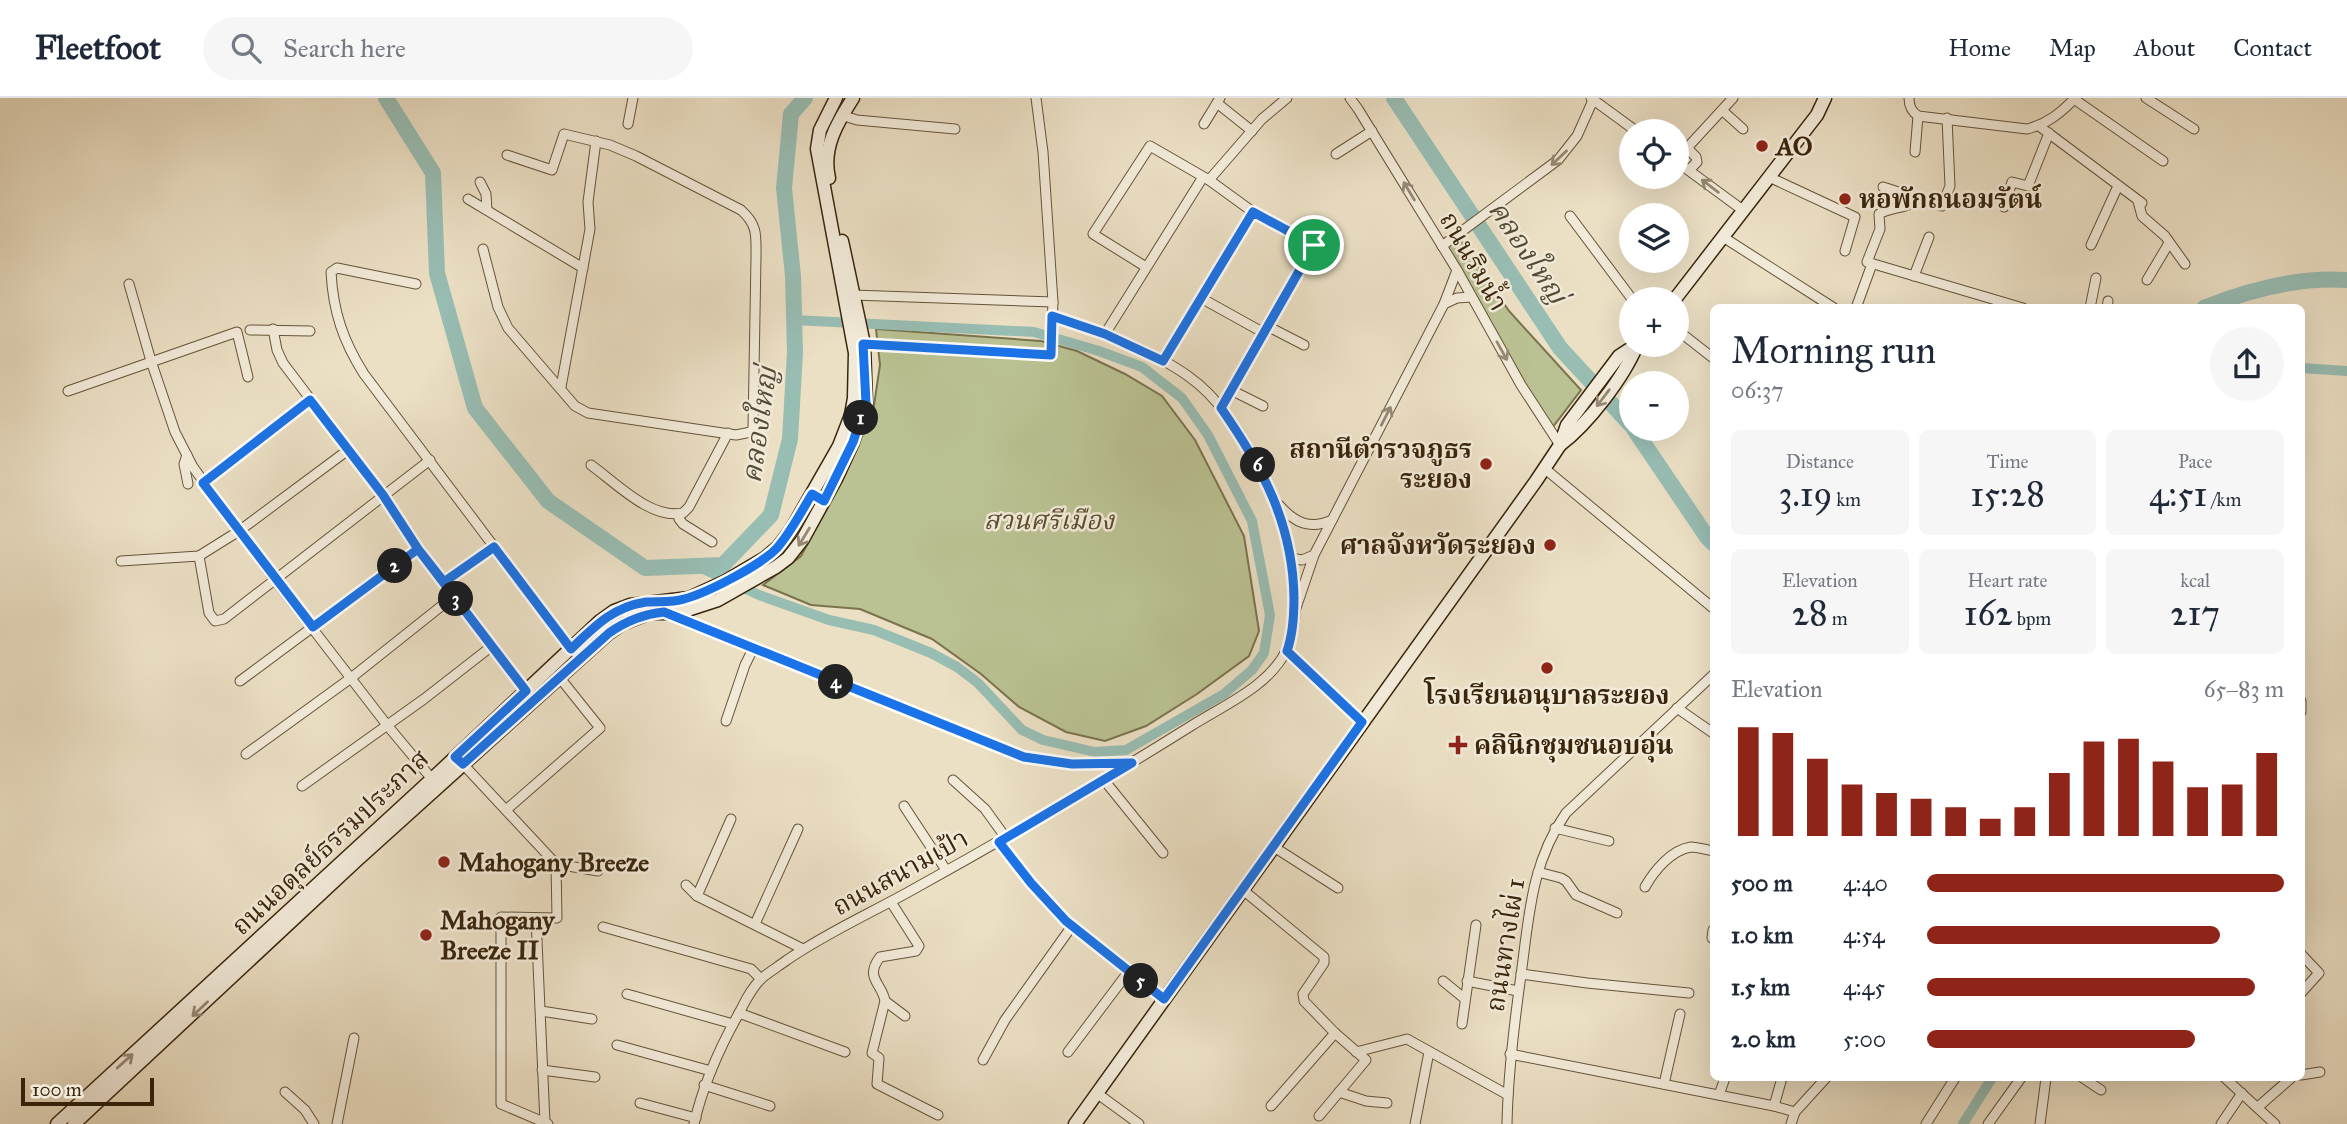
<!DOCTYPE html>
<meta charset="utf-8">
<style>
:root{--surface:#fff;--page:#f6f6f7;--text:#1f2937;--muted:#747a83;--line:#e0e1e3;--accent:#8f2418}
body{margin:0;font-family:"IM FELL Great Primer","Noto Serif Thai",serif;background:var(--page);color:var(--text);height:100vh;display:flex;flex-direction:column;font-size:26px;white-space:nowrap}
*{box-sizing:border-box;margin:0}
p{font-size:23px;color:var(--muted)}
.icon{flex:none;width:38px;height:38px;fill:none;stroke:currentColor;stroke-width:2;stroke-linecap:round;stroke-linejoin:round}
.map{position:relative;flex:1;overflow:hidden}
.side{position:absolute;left:1710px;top:206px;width:595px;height:777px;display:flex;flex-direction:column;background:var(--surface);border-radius:10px;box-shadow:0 7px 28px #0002}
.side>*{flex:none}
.tools{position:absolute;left:1619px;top:21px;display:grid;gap:14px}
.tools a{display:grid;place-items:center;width:70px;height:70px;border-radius:50%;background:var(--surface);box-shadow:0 7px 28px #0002;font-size:35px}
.scale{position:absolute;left:21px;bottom:18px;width:133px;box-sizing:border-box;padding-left:7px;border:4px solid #3a250b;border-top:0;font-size:19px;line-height:24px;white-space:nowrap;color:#3a250b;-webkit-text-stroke:5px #f2ead9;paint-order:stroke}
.pin{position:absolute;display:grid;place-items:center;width:60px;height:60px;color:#fff;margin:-30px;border:4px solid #fff;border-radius:50%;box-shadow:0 2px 7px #0007}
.km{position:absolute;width:35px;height:35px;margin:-18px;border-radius:50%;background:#222;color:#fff;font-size:19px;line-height:35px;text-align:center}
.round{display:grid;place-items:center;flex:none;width:74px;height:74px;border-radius:37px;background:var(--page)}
.overview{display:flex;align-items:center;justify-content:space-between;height:119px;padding:0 21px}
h1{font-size:38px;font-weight:600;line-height:52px}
.metrics{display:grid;grid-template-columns:repeat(3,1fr);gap:10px;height:119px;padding:7px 21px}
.metrics div{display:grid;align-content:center;border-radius:10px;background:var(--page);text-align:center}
.metrics b{font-size:35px;font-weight:600}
.metrics small{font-size:19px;font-weight:400}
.metrics p{font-size:19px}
.chart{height:196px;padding:14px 21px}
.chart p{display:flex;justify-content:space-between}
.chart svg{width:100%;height:126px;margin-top:7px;stroke:var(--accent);stroke-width:6}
ul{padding:0 21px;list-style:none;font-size:23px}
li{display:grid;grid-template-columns:112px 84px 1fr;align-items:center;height:52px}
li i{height:18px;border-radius:9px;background:var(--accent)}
header{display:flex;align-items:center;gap:42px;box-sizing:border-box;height:98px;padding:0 35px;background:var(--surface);border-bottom:2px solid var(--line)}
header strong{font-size:33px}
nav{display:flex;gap:38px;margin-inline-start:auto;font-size:24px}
.search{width:490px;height:63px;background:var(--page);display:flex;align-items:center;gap:18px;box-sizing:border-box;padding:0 24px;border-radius:38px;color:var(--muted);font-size:26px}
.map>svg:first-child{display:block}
.green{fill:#bac192;stroke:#7a734e;stroke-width:2}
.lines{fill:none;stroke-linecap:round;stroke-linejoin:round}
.canal{stroke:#98bdb3;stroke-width:10}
.river{stroke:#98bdb3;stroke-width:16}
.street-casing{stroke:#665439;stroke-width:11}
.secondary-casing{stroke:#3a250b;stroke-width:15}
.street{stroke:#f2ead9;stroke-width:9}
.secondary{stroke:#f2ead9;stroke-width:12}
.oneway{stroke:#968872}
.route-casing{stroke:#fff;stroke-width:14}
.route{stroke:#1a73e8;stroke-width:9}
.poi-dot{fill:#8f2418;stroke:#f2ead9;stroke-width:2.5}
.labels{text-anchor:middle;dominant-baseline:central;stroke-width:5;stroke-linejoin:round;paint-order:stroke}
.poi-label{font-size:26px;font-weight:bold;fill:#3a250b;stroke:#f2ead9;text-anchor:start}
.street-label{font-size:26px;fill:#3a250b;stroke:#f2ead9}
.park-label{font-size:26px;font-style:italic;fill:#5a4c2d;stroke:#f2ead9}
.water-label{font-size:28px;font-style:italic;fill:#524b35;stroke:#f2ead9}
</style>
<header>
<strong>Fleetfoot</strong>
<div class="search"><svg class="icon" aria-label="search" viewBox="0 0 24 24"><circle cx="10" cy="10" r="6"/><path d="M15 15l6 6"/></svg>Search here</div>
<nav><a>Home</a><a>Map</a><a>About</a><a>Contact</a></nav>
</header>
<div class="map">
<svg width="2347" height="1026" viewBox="0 0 2347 1026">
<rect width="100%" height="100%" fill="#ebdfc4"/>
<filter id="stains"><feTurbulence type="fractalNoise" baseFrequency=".00286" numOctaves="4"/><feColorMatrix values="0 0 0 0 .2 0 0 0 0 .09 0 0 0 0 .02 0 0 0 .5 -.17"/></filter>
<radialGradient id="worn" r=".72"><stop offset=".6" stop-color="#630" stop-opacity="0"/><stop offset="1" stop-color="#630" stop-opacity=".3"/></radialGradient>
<g class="green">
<path d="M1459,140L1509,213L1581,292L1552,330L1520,281L1446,149Z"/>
<path d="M876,231L1041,243L1077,253L1125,276L1162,298L1195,342L1244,438L1259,533L1249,558L1197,596L1146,628L1105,643L1066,634L1019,609L981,576L932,541L860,511L811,507L763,487L801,458L829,406L873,314L880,267Z"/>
</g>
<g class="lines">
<g class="canal">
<path d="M2301,270L2347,273"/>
<path d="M695,467L759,497L829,522L874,532L931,555L957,569L978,585L1022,632L1043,642L1095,654L1126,652L1224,596L1252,572L1264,555L1270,517L1252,423L1208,337L1182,300L1142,269L1099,253L1034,234L794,222"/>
<path d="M1963,1026L1992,980"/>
</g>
<g class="river">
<path d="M386,0L433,75L437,175L475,310L548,403L645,470L723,467L771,417L790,341L795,254L793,178L784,90L791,16L805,0"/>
<path d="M1394,0L1560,250L1631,327"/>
<path d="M2204,210C2248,192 2299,179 2347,182"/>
<path d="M1634,331L1707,439L1713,445"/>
</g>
<g class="street-casing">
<g id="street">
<path d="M1350,0L1358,11L1457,172L1521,287L1560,347"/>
<path d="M1591,0L1636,33"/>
<path d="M1909,0C1909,8 1911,13 1918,18L2027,31C2047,26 2061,15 2075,0"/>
<path d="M2146,0L2194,31"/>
<path d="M2074,1L2163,63"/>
<path d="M1217,5L1252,33"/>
<path d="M1723,13L1743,31"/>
<path d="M841,17L857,22L955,31"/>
<path d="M628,26L633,0"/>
<path d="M1204,26L1220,0"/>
<path d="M2039,28L2142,105"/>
<path d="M1915,54L1918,18"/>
<path d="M1336,56L1372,33"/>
<path d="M1676,63L1744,113"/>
<path d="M1689,72L1697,64L1696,59L1687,50L1733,0"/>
<path d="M1769,79L1855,119L1845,153"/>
<path d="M1209,82L1262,21L1287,0"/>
<path d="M480,84L486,96L487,112"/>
<path d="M1883,89L1942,108L1950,88L1947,20"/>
<path d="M468,101L583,170"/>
<path d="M1917,101C1906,112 1892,108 1879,116L1880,131L1867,164L2023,210"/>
<path d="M2138,103L2142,118L2165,138L2185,166"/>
<path d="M2004,109L2012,84L2028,88L2049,35"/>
<path d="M1570,118L1632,201"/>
<path d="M1723,139L1834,210"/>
<path d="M2091,147L2118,88"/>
<path d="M1442,148L1558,62L1577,38L1594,0"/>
<path d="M483,151L498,209L508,230L575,308L588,315L736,337L751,334L753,330L756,159C756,138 758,127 741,112L636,58L610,47L564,36L552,72L507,57"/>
<path d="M1146,169L1093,136L1150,48L1209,82L1253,114L1314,147"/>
<path d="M1914,178L1929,139"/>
<path d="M2147,182L2169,145"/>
<path d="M129,186L151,263L175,334L193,369L275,482L387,627L432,681"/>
<path d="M416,186L337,170L331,174C333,213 343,243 364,276L571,551"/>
<path d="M853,197L1053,204"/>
<path d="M1201,200L1264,235"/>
<path d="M1444,206L1457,200L1471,199"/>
<path d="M1856,210L1872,166"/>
<path d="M2090,210L2096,180"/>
<path d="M2107,210L2108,203"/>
<path d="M1267,228L1304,247"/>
<path d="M273,231L277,252L283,265L383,397L418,451L526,593"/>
<path d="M1676,231L1713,260"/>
<path d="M250,232L310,233"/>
<path d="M1105,236L1203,79"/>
<path d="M864,246L1051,257L1053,204L1043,54L1036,0"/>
<path d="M1163,263L1253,114"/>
<path d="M561,289L590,131L588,104L596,43"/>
<path d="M1231,292L1263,308"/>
<path d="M68,293L237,234L248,279"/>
<path d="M1221,310L1321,134"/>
<path d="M187,357L184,366L188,386"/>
<path d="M591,367C616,385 651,422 683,415L689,409L728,335"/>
<path d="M1544,370L1713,510"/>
<path d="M203,385L310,302"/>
<path d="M1279,407C1295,425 1310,432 1332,422"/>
<path d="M680,416L679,421L683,426L712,444"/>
<path d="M199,458L209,515L215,523L224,521L430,362"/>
<path d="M1291,460L1302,462L1314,457"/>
<path d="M121,463L199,458L239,433L348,352"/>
<path d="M444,484L494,449"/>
<path d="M1296,510L1314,457L1444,206L1457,172"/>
<path d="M669,516L1024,659L1072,666L1127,665"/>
<path d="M1287,553L1362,624"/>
<path d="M240,583L418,451"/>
<path d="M2301,603V614"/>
<path d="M1677,610L1713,635"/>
<path d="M726,623L745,567L753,551"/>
<path d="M246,656L351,580L454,498"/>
<path d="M460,663L556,766L557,820L501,819V1006L548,1026"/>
<path d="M953,682L985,711L1006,740"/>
<path d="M1104,682L1163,755"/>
<path d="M302,688L424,601L492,548"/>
<path d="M904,708L946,772"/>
<path d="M506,712L600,630L560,580"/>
<path d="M1555,730L1609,743"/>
<path d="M1000,744L1031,785L1066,823L1164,901"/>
<path d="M1274,749L1338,790"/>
<path d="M556,766L598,773"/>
<path d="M1538,774L1561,780L1566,783L1576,797L1617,815"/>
<path d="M686,787L697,798L803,851"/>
<path d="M1645,789C1654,773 1671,752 1691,749C1697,749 1707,752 1713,753"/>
<path d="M1243,792L1324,859V865L1303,896L1304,903L1335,935L1366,962L1319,1018"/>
<path d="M697,798L731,721"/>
<path d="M891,804L919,848L916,853L880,859C864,880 882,885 885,903L872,955L879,960L877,986L938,1017"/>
<path d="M536,820L545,1025"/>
<path d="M755,826L798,731"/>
<path d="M603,829L751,871L761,881"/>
<path d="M1712,840L1713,832"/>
<path d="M2301,856L2319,875L2301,895"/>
<path d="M1521,876L1587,885L1689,895"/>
<path d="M1443,883L1465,901"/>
<path d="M1467,883L1518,893"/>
<path d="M627,896L733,926"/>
<path d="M885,903L905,918"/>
<path d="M541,913L592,921"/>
<path d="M739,915L845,954"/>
<path d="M1462,926L1476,827"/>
<path d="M617,947L711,973"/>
<path d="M1068,954L1129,873"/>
<path d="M1356,954L1407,941L1508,997"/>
<path d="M1510,956L1774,1008L1795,1014"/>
<path d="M983,962L1005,922L1072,828"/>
<path d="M542,972L595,979"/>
<path d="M2301,977L2320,974"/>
<path d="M2083,980L2101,992"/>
<path d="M2225,980L2275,1026"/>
<path d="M1664,986L1680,916"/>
<path d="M704,987L770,1008"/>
<path d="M285,994L305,1012L314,1026"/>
<path d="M1339,994L1366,1003L1387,1005"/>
<path d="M1098,996L1139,1026"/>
<path d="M1719,997L1725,980"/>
<path d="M640,1005L696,1020"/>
<path d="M1271,1008L1335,935"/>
<path d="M1774,1008L1782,980"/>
<path d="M2258,1009L2291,980"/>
<path d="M337,1026L354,940"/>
<path d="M694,1026C703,987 719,951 738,917C745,904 751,890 762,880C769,874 779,868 787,862C826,835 871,815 912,792C1006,740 1100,685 1191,628C1224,607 1270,588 1287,551C1307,510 1287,427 1268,388C1250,349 1224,303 1188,278C1152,252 1095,232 1052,218"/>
<path d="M1415,1026L1429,954"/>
<path d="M1507,1026C1508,976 1514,927 1521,877C1529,819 1531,765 1566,715L1713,577"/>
<path d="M1791,1026L1795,1014L1826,980"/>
<path d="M1926,1026L1955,980"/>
<path d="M1988,1026L2021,980"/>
<path d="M2040,1026L2046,980"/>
<path d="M2221,1026L2242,995"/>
</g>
</g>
<g class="secondary-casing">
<g id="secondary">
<path d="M829,80C822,50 837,25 853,0"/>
<path d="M1675,201L1817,17L1825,0"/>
<path d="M1560,347C1588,326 1624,279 1637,247"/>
<path d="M57,1026L432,681L600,523L614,513L630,507L689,500L726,483L765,460L778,449L791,432L839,348L851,317L854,300L855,255L817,51L820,32L836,0"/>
<path d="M74,1026L356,763L609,535L622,526L650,515H678L718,502L776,469L788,460L803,441L836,381L853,344L866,305L864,246L842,143"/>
<path d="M1075,1026L1536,383L1560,347L1567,327L1619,258L1636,247"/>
</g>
</g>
<use href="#street" class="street"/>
<use href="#secondary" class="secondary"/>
</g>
<defs><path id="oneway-shaft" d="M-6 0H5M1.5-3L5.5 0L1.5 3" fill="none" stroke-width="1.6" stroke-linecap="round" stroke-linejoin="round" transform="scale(1.75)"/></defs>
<g class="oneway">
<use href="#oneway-shaft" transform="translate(1559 60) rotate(137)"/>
<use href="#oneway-shaft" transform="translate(1710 88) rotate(-143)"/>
<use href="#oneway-shaft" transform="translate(1409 93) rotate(-121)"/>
<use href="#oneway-shaft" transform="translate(1502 253) rotate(61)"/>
<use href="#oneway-shaft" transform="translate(1603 300) rotate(127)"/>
<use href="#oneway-shaft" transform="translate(1386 318) rotate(-63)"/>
<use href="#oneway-shaft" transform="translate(804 439) rotate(121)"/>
<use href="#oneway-shaft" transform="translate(200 911) rotate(137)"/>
<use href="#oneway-shaft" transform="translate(125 963) rotate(-42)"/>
</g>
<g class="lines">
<g class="route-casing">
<path id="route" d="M1314,147L1253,114L1163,263L1105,236L1052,218L1051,257L863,246L866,305L853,344L824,403L812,396C801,414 791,434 777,450C761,467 707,495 684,501C672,505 659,503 646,504C613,509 595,528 571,551L494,449L444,484L418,451L313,529L203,385L310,302L383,397L418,451L526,593L455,659L463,666L609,535C626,523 644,516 664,514L1024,659L1072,666L1132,665L999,744L1031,785L1066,823L1164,901L1362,624L1287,553C1293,536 1294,518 1294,500C1293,425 1262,369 1221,310L1314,147"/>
</g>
<use href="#route" class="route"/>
</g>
<g class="poi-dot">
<circle cx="1762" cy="48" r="7"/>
<circle cx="1845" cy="101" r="7"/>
<circle cx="1486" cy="366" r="7"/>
<circle cx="1550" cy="447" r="7"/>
<circle cx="1547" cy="570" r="7"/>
<path d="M1454.5 636.5h7v7h7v7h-7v7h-7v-7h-7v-7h7z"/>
<circle cx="444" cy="764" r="7"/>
<circle cx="426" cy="837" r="7"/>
</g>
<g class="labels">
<g class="poi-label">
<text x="1776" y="48">AO</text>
<text x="1859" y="101">หอพักถนอมรัตน์</text>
<text x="1472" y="351" text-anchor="end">สถานีตำรวจภูธร<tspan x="1472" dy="30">ระยอง</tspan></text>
<text x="1536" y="447" text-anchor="end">ศาลจังหวัดระยอง</text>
<text x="1547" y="597" text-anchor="middle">โรงเรียนอนุบาลระยอง</text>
<text x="1474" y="647">คลินิกชุมชนอบอุ่น</text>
<text x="458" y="764">Mahogany Breeze</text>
<text x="440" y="822">Mahogany<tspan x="440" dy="30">Breeze II</tspan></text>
</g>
<g class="street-label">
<text transform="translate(1474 163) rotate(60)">ถนนริมน้ำ</text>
<text transform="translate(330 744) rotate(-43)">ถนนอดุลย์ธรรมประภาส</text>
<text transform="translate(900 774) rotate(-29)">ถนนสนามเป้า</text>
<text transform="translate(1505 847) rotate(-81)">ถนนทางไผ่ 1</text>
</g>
<g class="park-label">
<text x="1049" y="422">สวนศรีเมือง</text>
</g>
<g class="water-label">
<text transform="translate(1528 154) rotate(56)">คลองใหญ่</text>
<text transform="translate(759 327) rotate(-82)">คลองใหญ่</text>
</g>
</g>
<rect width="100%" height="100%" filter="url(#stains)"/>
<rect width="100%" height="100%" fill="url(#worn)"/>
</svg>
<div class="tools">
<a><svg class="icon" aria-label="locate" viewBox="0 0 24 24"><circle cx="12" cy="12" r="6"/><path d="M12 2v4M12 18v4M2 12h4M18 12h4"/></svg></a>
<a><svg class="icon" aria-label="layers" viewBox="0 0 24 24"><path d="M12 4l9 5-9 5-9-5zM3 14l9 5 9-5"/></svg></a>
<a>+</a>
<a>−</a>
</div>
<div class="scale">100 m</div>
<div class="pin" style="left:1314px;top:147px;background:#1e9e55"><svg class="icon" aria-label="arrive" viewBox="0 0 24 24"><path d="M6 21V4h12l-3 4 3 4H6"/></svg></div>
<b class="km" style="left:861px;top:320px">1</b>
<b class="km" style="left:395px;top:468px">2</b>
<b class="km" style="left:456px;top:501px">3</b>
<b class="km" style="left:836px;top:584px">4</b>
<b class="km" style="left:1141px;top:883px">5</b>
<b class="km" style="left:1258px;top:367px">6</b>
<section class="side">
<div class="overview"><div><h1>Morning run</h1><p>06:37</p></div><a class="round"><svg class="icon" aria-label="share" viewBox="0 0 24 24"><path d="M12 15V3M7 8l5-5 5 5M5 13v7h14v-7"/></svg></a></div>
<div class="metrics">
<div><p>Distance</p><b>3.19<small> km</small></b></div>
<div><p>Time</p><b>15:28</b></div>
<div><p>Pace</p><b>4:51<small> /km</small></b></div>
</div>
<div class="metrics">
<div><p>Elevation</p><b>28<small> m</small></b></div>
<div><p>Heart rate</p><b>162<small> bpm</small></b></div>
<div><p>kcal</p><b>217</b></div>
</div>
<div class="chart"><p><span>Elevation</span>65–83 m</p>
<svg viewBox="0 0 160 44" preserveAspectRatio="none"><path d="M5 44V6M15 44V8M25 44V17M35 44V26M45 44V29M55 44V31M65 44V34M75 44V38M85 44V34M95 44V22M105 44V11M115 44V10M125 44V18M135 44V27M145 44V26M155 44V15"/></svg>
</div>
<ul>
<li><b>500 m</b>4:40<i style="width:100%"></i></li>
<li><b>1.0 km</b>4:54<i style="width:82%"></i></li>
<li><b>1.5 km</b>4:45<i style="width:92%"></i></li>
<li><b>2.0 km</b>5:00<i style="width:75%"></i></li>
</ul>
</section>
</div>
